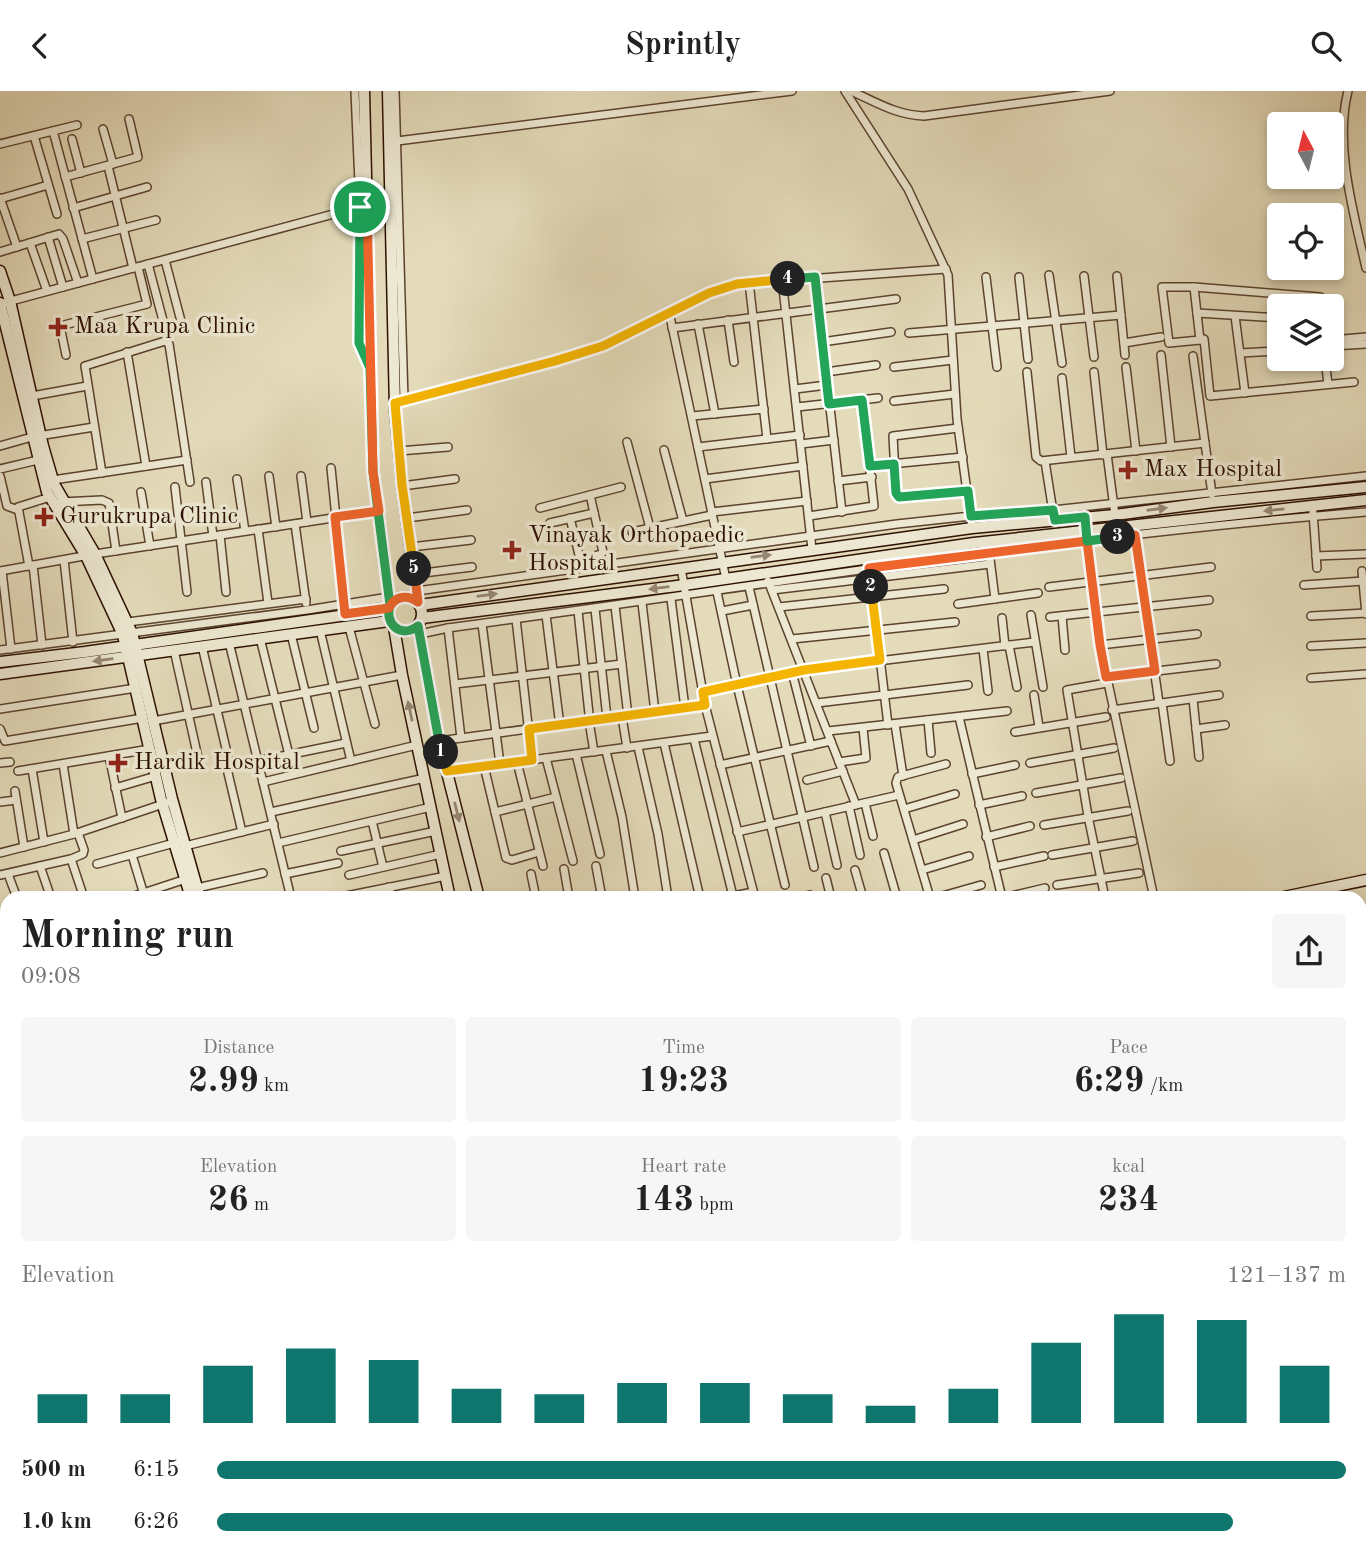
<!DOCTYPE html>
<meta charset="utf-8">
<style>
:root{--surface:#fff;--page:#f6f6f6;--text:#222;--muted:#767676;--accent:#0f766e}
body{margin:0;font-family:"Old Standard TT",serif;background:var(--page);color:var(--text);height:100vh;display:flex;flex-direction:column;font-size:26px;white-space:nowrap}
*{box-sizing:border-box;margin:0}
p{font-size:23px;color:var(--muted)}
.icon{flex:none;width:38px;height:38px;fill:none;stroke:currentColor;stroke-width:2;stroke-linecap:round;stroke-linejoin:round}
.map{position:relative;flex:1;overflow:hidden}
.side{position:absolute;left:0px;top:800px;width:1367px;height:674px;display:flex;flex-direction:column;background:var(--surface);border-radius:21px 21px 0 0;box-shadow:0 4px 10px #0003}
.side>*{flex:none}
.needle{width:46px;rotate:353deg}
.fabs{position:absolute;left:1267px;top:21px;display:grid;gap:14px}
.fabs a{display:grid;place-items:center;width:77px;height:77px;border-radius:7px;background:var(--surface);box-shadow:0 4px 10px #0003;font-size:35px}
.pin{position:absolute;display:grid;place-items:center;width:60px;height:60px;color:#fff;margin:-30px;border:4px solid #fff;border-radius:50%;box-shadow:0 2px 7px #0007}
.km{position:absolute;width:35px;height:35px;margin:-18px;border-radius:50%;background:#222;color:#fff;font-size:19px;line-height:35px;text-align:center}
.round{display:grid;place-items:center;flex:none;width:74px;height:74px;border-radius:7px;background:var(--page)}
.head{display:flex;align-items:center;justify-content:space-between;height:119px;padding:0 21px}
h1{font-size:38px;font-weight:600;line-height:52px}
.figures{display:grid;grid-template-columns:repeat(3,1fr);gap:10px;height:119px;padding:7px 21px}
.figures div{display:grid;align-content:center;border-radius:7px;background:var(--page);text-align:center}
.figures b{font-size:35px;font-weight:600}
.figures small{font-size:19px;font-weight:400}
.figures p{font-size:19px}
.chart{height:196px;padding:14px 21px}
.chart p{display:flex;justify-content:space-between}
.chart svg{width:100%;height:126px;margin-top:7px;stroke:var(--accent);stroke-width:6}
ul{padding:0 21px;list-style:none;font-size:23px}
li{display:grid;grid-template-columns:112px 84px 1fr;align-items:center;height:52px}
li i{height:18px;border-radius:9px;background:var(--accent)}
header{display:flex;justify-content:space-between;align-items:center;height:91px;padding:0 21px;background:var(--surface);font-size:32px;font-weight:600}
.map>svg:first-child{display:block}
.lines{fill:none;stroke-linecap:round;stroke-linejoin:round}
.street-casing{stroke:#5b432e;stroke-width:10}
.secondary-casing{stroke:#2d1000;stroke-width:13}
.street{stroke:#ede8d2;stroke-width:7}
.secondary{stroke:#ede8d2;stroke-width:10}
.oneway{fill:#978774}
.split-1-casing{stroke:#fff;stroke-width:14}
.split-2-casing{stroke:#fff;stroke-width:14}
.split-3-casing{stroke:#fff;stroke-width:14}
.split-4-casing{stroke:#fff;stroke-width:14}
.split-5-casing{stroke:#fff;stroke-width:14}
.split-6-casing{stroke:#fff;stroke-width:14}
.split-1{stroke:#22a559;stroke-width:9}
.split-2{stroke:#f5b400;stroke-width:9}
.split-3{stroke:#f0652b;stroke-width:9}
.split-4{stroke:#22a559;stroke-width:9}
.split-5{stroke:#f5b400;stroke-width:9}
.split-6{stroke:#f0652b;stroke-width:9}
.poi-dot{fill:#8f2418;stroke:#ede8d2;stroke-width:2.5}
.labels{text-anchor:middle;dominant-baseline:central;stroke-width:7;stroke-linejoin:round;paint-order:stroke}
.poi-label{font-size:24px;fill:#2d1000;stroke:#ede8d2;text-anchor:start}
</style>
<header><svg class="icon" aria-label="back" viewBox="0 0 24 24"><path d="M15 5l-7 7 7 7"/></svg>Sprintly<svg class="icon" aria-label="search" viewBox="0 0 24 24"><circle cx="10" cy="10" r="6"/><path d="M15 15l6 6"/></svg></header>
<div class="map">
<svg width="1366" height="1472" viewBox="0 0 1366 1472">
<rect width="100%" height="100%" fill="#e4dbba"/>
<filter id="stains"><feTurbulence type="fractalNoise" baseFrequency=".00286" numOctaves="4"/><feColorMatrix values="0 0 0 0 .2 0 0 0 0 .09 0 0 0 0 .02 0 0 0 .5 -.17"/></filter>
<radialGradient id="worn" r=".72"><stop offset=".6" stop-color="#630" stop-opacity="0"/><stop offset="1" stop-color="#630" stop-opacity=".3"/></radialGradient>
<g class="lines">
<g class="street-casing">
<g id="street">
<path d="M355,0L360,116L359,252L370,276"/>
<path d="M395,0L404,309"/>
<path d="M845,0L908,98L948,184L957,328L972,437"/>
<path d="M851,0C876,11 896,24 924,25L1110,0"/>
<path d="M1348,0C1334,55 1354,123 1366,177"/>
<path d="M103,38L113,73"/>
<path d="M53,40L93,188"/>
<path d="M34,45L57,123"/>
<path d="M72,48L81,82"/>
<path d="M389,51L792,0"/>
<path d="M0,53L77,34"/>
<path d="M108,75L133,177"/>
<path d="M65,86L138,66L129,28"/>
<path d="M0,107L17,156"/>
<path d="M0,108L48,94"/>
<path d="M73,117L147,96"/>
<path d="M48,146L63,196"/>
<path d="M82,148L156,129"/>
<path d="M30,152L47,200"/>
<path d="M0,161L59,143L63,148L78,192"/>
<path d="M148,173L165,237L168,238L182,234L165,169"/>
<path d="M1049,184L1062,272"/>
<path d="M1084,185L1094,266"/>
<path d="M1117,185L1125,264"/>
<path d="M815,186L842,421"/>
<path d="M986,186L997,276"/>
<path d="M1019,186L1028,268"/>
<path d="M782,188L812,458"/>
<path d="M749,191L767,348"/>
<path d="M1162,196H1194L1200,249L1169,252Z"/>
<path d="M1194,196L1320,206V215"/>
<path d="M0,213L367,114"/>
<path d="M669,221L726,488"/>
<path d="M1197,222L1279,227"/>
<path d="M1235,225L1245,302"/>
<path d="M728,229L734,271"/>
<path d="M698,233L715,323"/>
<path d="M672,237L896,208"/>
<path d="M909,242L1121,224"/>
<path d="M1200,249L1204,248L1210,305L1354,291"/>
<path d="M1332,249L1366,246"/>
<path d="M822,251L891,241"/>
<path d="M1124,252L1161,246"/>
<path d="M1332,255L1366,253"/>
<path d="M127,261L146,375"/>
<path d="M1240,262L1279,260"/>
<path d="M66,264L60,235L147,213L138,176"/>
<path d="M1161,264L1171,356"/>
<path d="M1193,265L1212,403"/>
<path d="M1325,268L1328,293"/>
<path d="M894,276L953,269"/>
<path d="M1126,276L1136,360"/>
<path d="M826,281L876,274"/>
<path d="M1027,281L1036,366L1041,370L1205,352"/>
<path d="M1094,281L1103,364"/>
<path d="M1062,287L1071,366"/>
<path d="M795,298L827,294"/>
<path d="M32,305L87,295"/>
<path d="M894,310L955,303"/>
<path d="M395,312L555,270L603,255L709,202L737,193L946,178"/>
<path d="M797,316L878,307"/>
<path d="M692,325L764,318"/>
<path d="M958,337L893,345L896,402L902,407L968,400"/>
<path d="M627,351L650,437"/>
<path d="M801,353L834,349"/>
<path d="M0,355L32,346L94,336"/>
<path d="M698,356L800,344"/>
<path d="M664,359L683,430"/>
<path d="M399,360L448,356"/>
<path d="M1107,363L1115,424"/>
<path d="M1045,370L1053,421"/>
<path d="M870,375L963,366"/>
<path d="M331,377L345,516"/>
<path d="M0,378L38,369"/>
<path d="M102,382L85,275L165,250L169,253L190,391"/>
<path d="M0,385L7,415L18,419"/>
<path d="M269,385L276,436"/>
<path d="M301,385L307,431"/>
<path d="M237,388L245,440"/>
<path d="M705,388L803,375"/>
<path d="M53,389L187,369"/>
<path d="M838,390L872,386"/>
<path d="M206,391L213,445"/>
<path d="M402,395L455,388"/>
<path d="M175,396L187,501"/>
<path d="M141,401L150,455"/>
<path d="M61,411L102,409L109,412L116,460"/>
<path d="M540,417L621,396"/>
<path d="M712,421L807,410"/>
<path d="M1313,421L1317,477"/>
<path d="M1084,423L1100,554L1154,807"/>
<path d="M809,425L874,415L862,309"/>
<path d="M407,427L467,419"/>
<path d="M570,427L581,472"/>
<path d="M550,432L594,422"/>
<path d="M295,433L306,512"/>
<path d="M258,438L268,512"/>
<path d="M632,441L712,424"/>
<path d="M220,444L226,501"/>
<path d="M1135,445L1159,612"/>
<path d="M988,452L995,508"/>
<path d="M411,456L471,449"/>
<path d="M1316,465L1366,463"/>
<path d="M64,469L73,551"/>
<path d="M580,469L601,463L603,461L590,404"/>
<path d="M33,474L42,554"/>
<path d="M29,475L18,416L50,406"/>
<path d="M681,477L705,614L755,807"/>
<path d="M0,480L95,463L379,420"/>
<path d="M2,480L11,558"/>
<path d="M1362,480L1366,523"/>
<path d="M415,483L472,476"/>
<path d="M870,483L888,634"/>
<path d="M768,490L856,714"/>
<path d="M1304,494L1363,490"/>
<path d="M749,496L814,776"/>
<path d="M1049,496L1211,476"/>
<path d="M772,499L990,473"/>
<path d="M417,500L897,433L971,425L1053,419L1366,385"/>
<path d="M717,501L737,594L785,794"/>
<path d="M671,508L685,617"/>
<path d="M642,512L655,621"/>
<path d="M958,513L1038,502"/>
<path d="M615,515L628,625"/>
<path d="M779,516L944,498"/>
<path d="M595,518L607,627"/>
<path d="M578,520L589,623"/>
<path d="M722,520L753,514"/>
<path d="M546,524L559,627"/>
<path d="M1031,524L1043,596"/>
<path d="M1062,525L1065,559"/>
<path d="M1311,525L1366,522"/>
<path d="M1050,526L1209,509"/>
<path d="M1002,527L1005,555"/>
<path d="M516,528L532,669"/>
<path d="M128,531L306,508"/>
<path d="M482,533L500,673"/>
<path d="M349,536L375,633"/>
<path d="M448,537L461,647"/>
<path d="M320,539L351,670"/>
<path d="M291,543L314,637"/>
<path d="M420,543L448,537C754,496 1058,445 1366,421"/>
<path d="M260,547L289,664"/>
<path d="M792,548L955,531"/>
<path d="M229,551L291,807"/>
<path d="M1009,554L1017,596"/>
<path d="M1100,554L1197,543"/>
<path d="M202,555L228,666V682L242,741"/>
<path d="M1311,555L1366,552"/>
<path d="M983,558L988,600"/>
<path d="M0,559L307,519L389,506"/>
<path d="M174,559L199,671"/>
<path d="M792,581L811,655"/>
<path d="M1106,586L1216,573"/>
<path d="M1311,587L1366,583"/>
<path d="M455,593L622,573"/>
<path d="M703,601L804,579L1035,551"/>
<path d="M1034,604L1039,636"/>
<path d="M1193,608L1199,666"/>
<path d="M817,612L968,594"/>
<path d="M1162,612L1170,670"/>
<path d="M0,618L136,597"/>
<path d="M1112,619L1219,604"/>
<path d="M622,626L627,657"/>
<path d="M959,626L1002,807"/>
<path d="M928,629L931,662"/>
<path d="M153,630L402,584"/>
<path d="M589,630L594,661"/>
<path d="M895,633L903,685"/>
<path d="M0,638L5,650L143,627"/>
<path d="M1196,638L1225,634"/>
<path d="M828,640L1007,620"/>
<path d="M1015,641L1106,626"/>
<path d="M694,648L733,805"/>
<path d="M439,650L705,614"/>
<path d="M664,652L700,807"/>
<path d="M638,656L658,743L668,807"/>
<path d="M606,660L622,726L635,807"/>
<path d="M576,663L600,763"/>
<path d="M109,665L122,727"/>
<path d="M546,667L573,770"/>
<path d="M258,670L346,652"/>
<path d="M517,671L543,775"/>
<path d="M839,671L866,667L863,637"/>
<path d="M0,672L10,671"/>
<path d="M1030,672L1114,657"/>
<path d="M63,673L74,743"/>
<path d="M720,674L831,650"/>
<path d="M484,675L506,767L512,769L539,761"/>
<path d="M32,678L44,751"/>
<path d="M18,680L150,658"/>
<path d="M447,680L712,645"/>
<path d="M972,683L1015,674"/>
<path d="M807,689L843,680"/>
<path d="M263,691L417,654"/>
<path d="M115,697L156,685"/>
<path d="M15,700L24,756"/>
<path d="M1036,702L1121,687"/>
<path d="M0,711L16,709"/>
<path d="M865,712L873,745"/>
<path d="M979,714L1022,705"/>
<path d="M849,715L860,764"/>
<path d="M904,718L955,703"/>
<path d="M271,721L425,687"/>
<path d="M495,721L556,706"/>
<path d="M825,721L837,774"/>
<path d="M372,730L383,776"/>
<path d="M1044,734L1128,720"/>
<path d="M737,741L899,704"/>
<path d="M986,746L1030,735"/>
<path d="M913,749L963,733"/>
<path d="M278,752L431,716"/>
<path d="M185,755L274,733"/>
<path d="M341,760L436,740"/>
<path d="M0,762L74,743L172,710"/>
<path d="M884,762L897,807"/>
<path d="M132,764L145,807"/>
<path d="M1052,764L1133,750"/>
<path d="M71,768L84,807"/>
<path d="M97,773L178,751"/>
<path d="M40,775L51,807"/>
<path d="M596,775L602,807"/>
<path d="M994,776L1044,765"/>
<path d="M564,778L569,807"/>
<path d="M855,779L863,807"/>
<path d="M922,779L969,765"/>
<path d="M8,783L17,807"/>
<path d="M285,783L338,772"/>
<path d="M531,783L536,807"/>
<path d="M0,784L71,768L83,763L84,759L78,742"/>
<path d="M349,784L441,763"/>
<path d="M826,787L831,807"/>
<path d="M1057,794L1139,782"/>
<path d="M389,796L391,807"/>
<path d="M197,797L263,782"/>
<path d="M128,807L186,788"/>
<path d="M336,807L446,785"/>
<path d="M724,807L753,801"/>
<path d="M797,807L810,804"/>
<path d="M930,807L896,692L898,686L946,673"/>
<path d="M935,807L981,794"/>
<path d="M1003,807L1045,797"/>
<path d="M1105,807L1088,725L1067,599L1107,592"/>
<path d="M0,856L7,876"/>
<path d="M1360,877H1366"/>
<path d="M0,886L7,884"/>
<path d="M0,920L7,917"/>
<path d="M0,953L7,951"/>
<path d="M0,984L7,982"/>
<path d="M0,991L7,1009"/>
<path d="M0,1054L7,1052"/>
<path d="M1360,1067L1366,1104"/>
<path d="M3,1077L7,1076"/>
<path d="M0,1097L7,1096"/>
<path d="M0,1119L7,1118"/>
<path d="M0,1140L7,1139"/>
<path d="M1360,1164L1366,1163"/>
<path d="M0,1165L7,1163"/>
<path d="M0,1250L7,1248"/>
<path d="M0,1300L7,1327"/>
<path d="M0,1388L7,1386"/>
<path d="M1366,1415L1360,1417L1366,1439"/>
<path d="M17,1466L18,1472"/>
<path d="M52,1466V1472"/>
<path d="M89,1466V1472"/>
<path d="M123,1466L124,1472"/>
<path d="M161,1466L162,1472"/>
<path d="M196,1466V1472"/>
<path d="M648,1466V1472"/>
<path d="M0,1467L7,1466"/>
<path d="M1305,1471L1307,1466"/>
<path d="M412,1472L413,1466"/>
<path d="M903,1472L906,1466"/>
<path d="M1118,1472L1133,1466"/>
<path d="M1164,1472L1217,1468L1230,1472"/>
<path d="M1238,1472L1239,1466"/>
</g>
</g>
<g class="secondary-casing">
<g id="secondary">
<path d="M364,0L373,381L390,514"/>
<path d="M388,0L395,319L402,395L418,511"/>
<path d="M0,180L10,210L43,355L54,393L95,463L132,542L172,708L200,807"/>
<path d="M0,212L47,401L86,465L123,544L161,708L191,807"/>
<circle cx="405" cy="523" r="17"/>
<path d="M420,514L972,437L1115,424L1213,411L1366,396"/>
<path d="M422,527L677,495L974,452L1366,409"/>
<path d="M418,535L439,650L479,807"/>
<path d="M394,536L402,584L450,807"/>
<path d="M0,571L85,561L389,518"/>
<path d="M0,583L389,530"/>
<path d="M1279,807L1366,789"/>
<path d="M1360,1266L1366,1264"/>
<path d="M446,1466V1472"/>
<path d="M582,1466L583,1472"/>
<path d="M605,1466L606,1472"/>
<path d="M681,1466L714,1472"/>
<path d="M761,1466L792,1472"/>
<path d="M457,1472V1466"/>
<path d="M1329,1472L1332,1466"/>
</g>
</g>
<use href="#street" class="street"/>
<use href="#secondary" class="secondary"/>
</g>
<defs><path id="oneway-solid" d="M-6-.8H1V-3.2L6.5 0L1 3.2V.8H-6Z" transform="scale(1.75)"/></defs>
<g class="oneway">
<use href="#oneway-solid" transform="translate(1157 418) rotate(-8)"/>
<use href="#oneway-solid" transform="translate(1274 419) rotate(174)"/>
<use href="#oneway-solid" transform="translate(761 465) rotate(-8)"/>
<use href="#oneway-solid" transform="translate(659 497) rotate(173)"/>
<use href="#oneway-solid" transform="translate(487 504) rotate(-8)"/>
<use href="#oneway-solid" transform="translate(103 569) rotate(172)"/>
<use href="#oneway-solid" transform="translate(410 620) rotate(-102)"/>
<use href="#oneway-solid" transform="translate(457 721) rotate(76)"/>
</g>
<g class="lines">
<g class="split-1-casing">
<path id="split-1" d="M360,116L359,252L370,277L373,381L390,514C384,533 401,548 418,535L441,661"/>
</g>
<g class="split-2-casing">
<path id="split-2" d="M441,661L447,680L532,669L529,638L705,614L703,601L804,579L880,569L871,496"/>
</g>
<g class="split-3-casing">
<path id="split-3" d="M871,496L869,477L1087,450L1100,554L1106,586L1155,580L1135,444L1118,446"/>
</g>
<g class="split-4-casing">
<path id="split-4" d="M788,188L815,186L829,313L862,309L870,375L894,373L896,402L899,406L968,400L971,425L1053,419L1055,429L1085,426L1087,450L1118,446"/>
</g>
<g class="split-5-casing">
<path id="split-5" d="M414,478L402,394L395,312L555,270L603,255L709,202L737,193L788,188"/>
</g>
<g class="split-6-casing">
<path id="split-6" d="M360,116L367,114L373,381L379,420L335,426L345,523L389,517C395,505 407,503 418,511L414,478"/>
</g>
<use href="#split-1" class="split-1"/>
<use href="#split-2" class="split-2"/>
<use href="#split-3" class="split-3"/>
<use href="#split-4" class="split-4"/>
<use href="#split-5" class="split-5"/>
<use href="#split-6" class="split-6"/>
</g>
<g class="poi-dot">
<path d="M54.5 225.5h7v7h7v7h-7v7h-7v-7h-7v-7h7z"/>
<path d="M1124.5 368.5h7v7h7v7h-7v7h-7v-7h-7v-7h7z"/>
<path d="M40.5 415.5h7v7h7v7h-7v7h-7v-7h-7v-7h7z"/>
<path d="M508.5 448.5h7v7h7v7h-7v7h-7v-7h-7v-7h7z"/>
<path d="M114.5 661.5h7v7h7v7h-7v7h-7v-7h-7v-7h7z"/>
</g>
<g class="labels">
<g class="poi-label">
<text x="74" y="236">Maa Krupa Clinic</text>
<text x="1144" y="379">Max Hospital</text>
<text x="60" y="426">Gurukrupa Clinic</text>
<text x="528" y="445">Vinayak Orthopaedic<tspan x="528" dy="28">Hospital</tspan></text>
<text x="134" y="672">Hardik Hospital</text>
</g>
</g>
<rect width="100%" height="100%" filter="url(#stains)"/>
<rect width="100%" height="100%" fill="url(#worn)"/>
</svg>
<div class="fabs">
<a><svg class="needle" viewBox="-14 -14 28 28"><path d="M0-13l5 13h-10z" fill="#e53935"/><path d="M0 13l5-13h-10z" fill="#767676"/></svg></a>
<a><svg class="icon" aria-label="locate" viewBox="0 0 24 24"><circle cx="12" cy="12" r="6"/><path d="M12 2v4M12 18v4M2 12h4M18 12h4"/></svg></a>
<a><svg class="icon" aria-label="layers" viewBox="0 0 24 24"><path d="M12 4l9 5-9 5-9-5zM3 14l9 5 9-5"/></svg></a>
</div>
<div class="pin" style="left:360px;top:116px;background:#1e9e55"><svg class="icon" aria-label="arrive" viewBox="0 0 24 24"><path d="M6 21V4h12l-3 4 3 4H6"/></svg></div>
<b class="km" style="left:441px;top:661px">1</b>
<b class="km" style="left:871px;top:496px">2</b>
<b class="km" style="left:1118px;top:446px">3</b>
<b class="km" style="left:788px;top:188px">4</b>
<b class="km" style="left:414px;top:478px">5</b>
<section class="side">
<div class="head"><div><h1>Morning run</h1><p>09:08</p></div><a class="round"><svg class="icon" aria-label="share" viewBox="0 0 24 24"><path d="M12 15V3M7 8l5-5 5 5M5 13v7h14v-7"/></svg></a></div>
<div class="figures">
<div><p>Distance</p><b>2.99<small> km</small></b></div>
<div><p>Time</p><b>19:23</b></div>
<div><p>Pace</p><b>6:29<small> /km</small></b></div>
</div>
<div class="figures">
<div><p>Elevation</p><b>26<small> m</small></b></div>
<div><p>Heart rate</p><b>143<small> bpm</small></b></div>
<div><p>kcal</p><b>234</b></div>
</div>
<div class="chart"><p><span>Elevation</span>121–137 m</p>
<svg viewBox="0 0 160 44" preserveAspectRatio="none"><path d="M5 44V34M15 44V34M25 44V24M35 44V18M45 44V22M55 44V32M65 44V34M75 44V30M85 44V30M95 44V34M105 44V38M115 44V32M125 44V16M135 44V6M145 44V8M155 44V24"/></svg>
</div>
<ul>
<li><b>500 m</b>6:15<i style="width:100%"></i></li>
<li><b>1.0 km</b>6:26<i style="width:90%"></i></li>
</ul>
</section>
</div>
